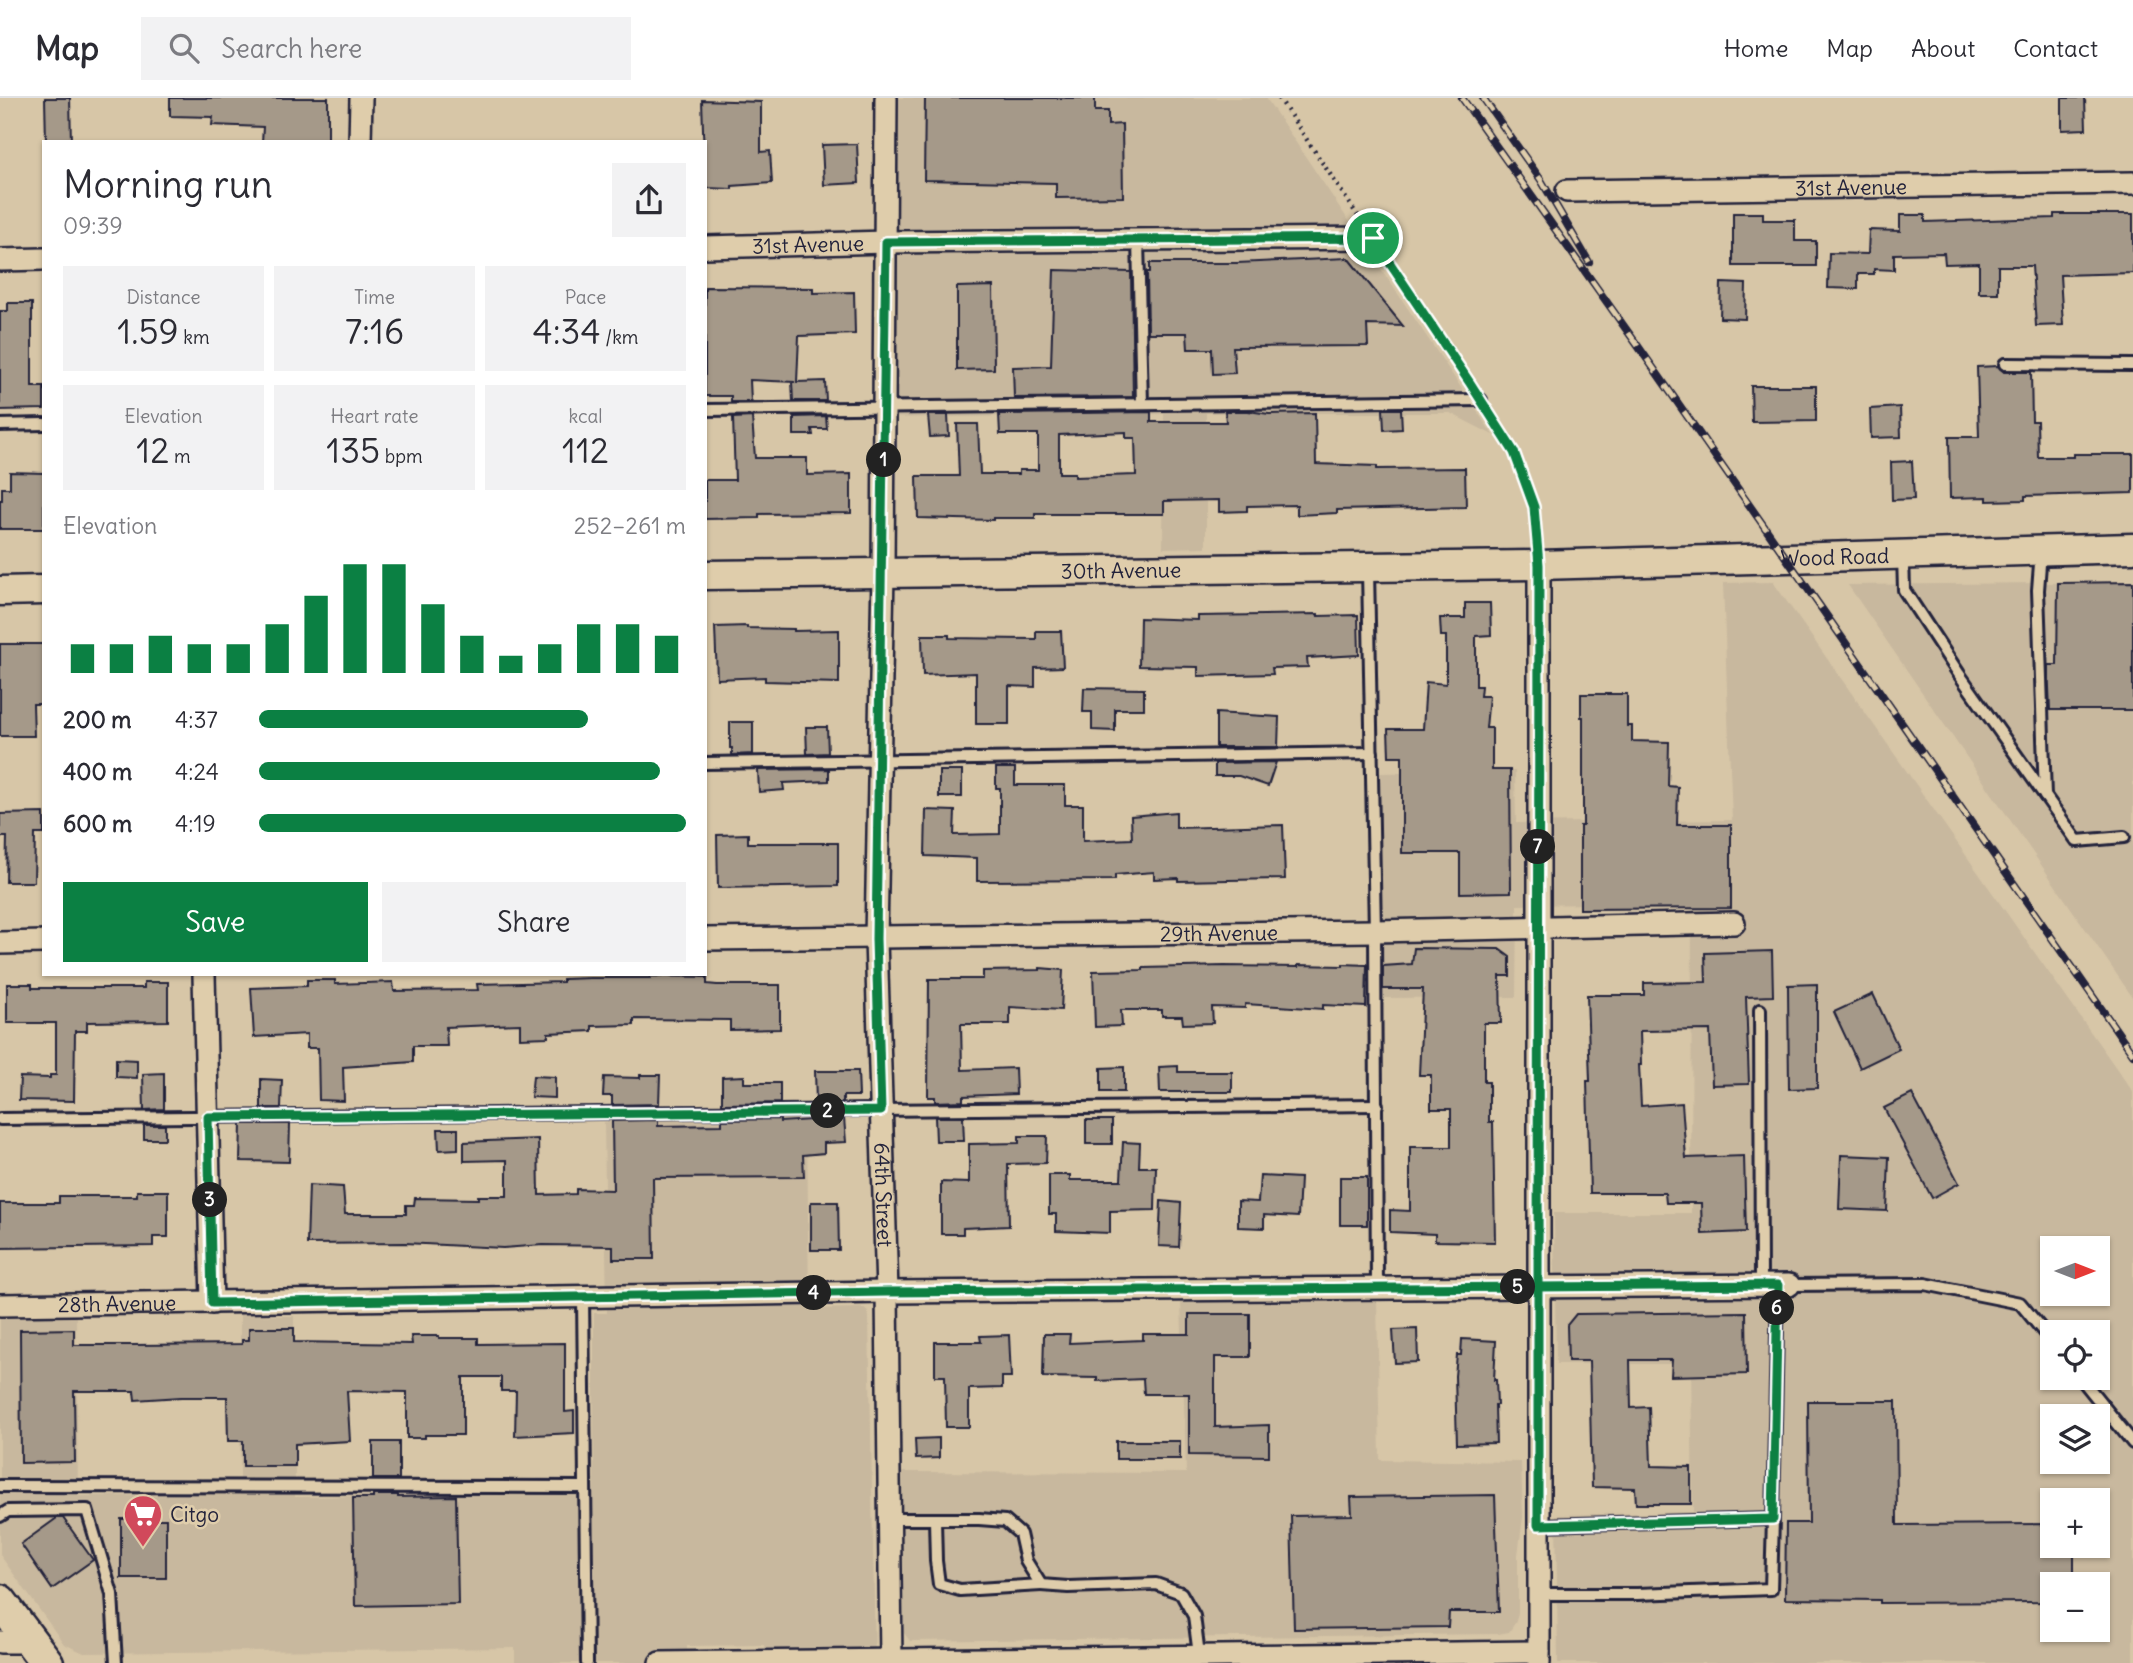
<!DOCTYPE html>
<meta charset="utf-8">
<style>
:root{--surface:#fff;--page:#f2f2f3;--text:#2b2b33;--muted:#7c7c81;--line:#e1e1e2;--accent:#0b8043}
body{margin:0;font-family:Delius,sans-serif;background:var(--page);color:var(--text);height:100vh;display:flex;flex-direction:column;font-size:26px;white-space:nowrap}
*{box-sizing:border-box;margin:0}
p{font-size:23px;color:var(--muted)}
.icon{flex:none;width:38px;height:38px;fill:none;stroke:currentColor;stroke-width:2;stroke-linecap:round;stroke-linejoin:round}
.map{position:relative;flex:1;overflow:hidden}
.panel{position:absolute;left:42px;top:42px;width:665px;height:836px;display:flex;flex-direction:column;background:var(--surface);border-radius:0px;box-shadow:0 2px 5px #0004}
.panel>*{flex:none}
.needle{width:46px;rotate:90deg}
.buttons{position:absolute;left:2040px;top:1138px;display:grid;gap:14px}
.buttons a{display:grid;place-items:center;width:70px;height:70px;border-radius:0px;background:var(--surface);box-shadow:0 2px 5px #0004;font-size:35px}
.pin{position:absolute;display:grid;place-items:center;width:60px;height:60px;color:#fff;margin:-30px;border:4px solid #fff;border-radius:50%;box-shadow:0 2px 7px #0007}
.km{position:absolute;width:35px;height:35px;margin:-18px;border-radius:50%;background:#222;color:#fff;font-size:19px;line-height:35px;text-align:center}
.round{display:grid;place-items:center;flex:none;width:74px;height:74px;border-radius:0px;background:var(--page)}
.summary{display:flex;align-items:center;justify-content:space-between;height:119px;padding:0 21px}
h1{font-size:38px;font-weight:600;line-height:52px}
.metrics{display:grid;grid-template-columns:repeat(3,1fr);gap:10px;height:119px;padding:7px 21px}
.metrics div{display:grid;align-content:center;border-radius:0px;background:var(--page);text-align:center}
.metrics b{font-size:35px;font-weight:600}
.metrics small{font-size:19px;font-weight:400}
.metrics p{font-size:19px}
.chart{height:196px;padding:14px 21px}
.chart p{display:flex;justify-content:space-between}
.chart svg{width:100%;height:126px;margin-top:7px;stroke:var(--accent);stroke-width:6}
.primary-button{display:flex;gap:14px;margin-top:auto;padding:14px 21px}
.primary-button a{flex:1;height:80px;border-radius:0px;background:var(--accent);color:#fff;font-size:28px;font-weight:600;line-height:80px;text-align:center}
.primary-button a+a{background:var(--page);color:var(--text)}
ul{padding:0 21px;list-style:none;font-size:23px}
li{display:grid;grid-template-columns:112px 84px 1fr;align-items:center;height:52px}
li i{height:18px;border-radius:9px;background:var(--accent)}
header{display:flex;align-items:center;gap:42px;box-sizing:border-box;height:98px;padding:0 35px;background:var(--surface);border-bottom:2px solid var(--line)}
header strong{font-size:33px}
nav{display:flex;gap:38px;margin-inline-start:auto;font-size:24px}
.search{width:490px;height:63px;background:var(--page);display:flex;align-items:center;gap:18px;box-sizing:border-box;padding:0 24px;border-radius:0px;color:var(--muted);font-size:26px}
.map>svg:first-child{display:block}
.built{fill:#c8b89e;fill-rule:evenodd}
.building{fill:#a59989;stroke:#22223b;stroke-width:2;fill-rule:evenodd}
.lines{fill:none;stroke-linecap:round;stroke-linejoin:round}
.lane-casing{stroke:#22223b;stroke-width:16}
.street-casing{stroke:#22223b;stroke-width:26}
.secondary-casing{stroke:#22223b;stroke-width:33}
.primary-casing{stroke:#22223b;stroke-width:37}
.path{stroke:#22223b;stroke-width:4.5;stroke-dasharray:2 5;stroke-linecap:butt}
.lane{stroke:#dfcdab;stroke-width:10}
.street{stroke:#dfcdab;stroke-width:21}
.secondary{stroke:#dfcdab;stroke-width:28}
.primary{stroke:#dfcdab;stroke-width:32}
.rail-casing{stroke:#22223b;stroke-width:8}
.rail{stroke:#dfcdab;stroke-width:5;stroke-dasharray:16;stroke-linecap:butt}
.route-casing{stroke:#fff;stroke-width:14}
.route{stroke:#0b8043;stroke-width:9}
.labels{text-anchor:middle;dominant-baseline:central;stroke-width:5;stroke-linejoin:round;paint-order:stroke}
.street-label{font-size:21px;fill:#22223b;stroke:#dfcdab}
.poi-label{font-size:21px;fill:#22223b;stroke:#dfcdab;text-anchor:start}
</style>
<header>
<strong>Map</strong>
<div class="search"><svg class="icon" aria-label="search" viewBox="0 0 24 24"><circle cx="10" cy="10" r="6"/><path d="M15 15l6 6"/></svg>Search here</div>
<nav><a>Home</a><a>Map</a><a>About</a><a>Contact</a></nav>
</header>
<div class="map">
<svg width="2133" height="1565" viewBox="0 0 2133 1565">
<rect width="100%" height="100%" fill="#d7c6a7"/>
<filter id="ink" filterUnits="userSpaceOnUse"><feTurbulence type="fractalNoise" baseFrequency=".0143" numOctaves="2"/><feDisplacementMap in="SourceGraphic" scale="14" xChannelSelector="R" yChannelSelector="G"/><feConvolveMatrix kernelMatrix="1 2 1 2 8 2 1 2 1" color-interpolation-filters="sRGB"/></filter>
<g filter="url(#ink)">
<g class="built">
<path d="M874,0H1266L1493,337L1450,315H1206V449L1163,450L1164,316L871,320Z"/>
<path d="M1773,484L2133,994V1565H1558L1556,1417L1693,1414L1691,1266H1556L1554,1115H1691L1692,805L1517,807L1516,899L1382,900L1379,675L1515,673L1516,725L1732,722L1723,485ZM2053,1150H2098V1195H2053ZM2053,1234H2098V1279H2053ZM2053,1318H2098V1363H2053ZM2053,1402H2098V1447H2053ZM2053,1486H2098V1531H2053Z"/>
<path d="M2133,484V900L1848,487Z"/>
<path d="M807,1020L809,1211L861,1210L867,1212L869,1219L875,1565H765L764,1547L687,1548V1565H515V1550L84,1555L64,1546L0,1457V1218L76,1217L78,1398L240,1397V1217L294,1218L295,1399L594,1394V1215H607L604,1024Z"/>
<path d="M1181,1201H1377L1380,1362L1521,1364L1523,1419L1518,1457V1515L1515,1525L1509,1534L1498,1536L910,1543L904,1535L902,1374L1186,1375Z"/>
</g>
<g class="building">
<path d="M45,0H70L71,44H46Z"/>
<path d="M170,0H328V44H262L263,29L212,27L213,19L170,18Z"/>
<path d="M925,0H1095V13H1108V27L1122,26L1123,99L1056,100V85L924,82Z"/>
<path d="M2062,0H2085L2086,31L2062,32Z"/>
<path d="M702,2L761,4V54L770,53L772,85L732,88V91L705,90Z"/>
<path d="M857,46L859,85L824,87L822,47Z"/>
<path d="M1733,115H1763V122H1795V143H1816V168H1733Z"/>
<path d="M2054,116H2133V175L2060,177L2063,227L2036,228L2032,168H1998V195H1979V165L1945,166L1944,155L1894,156V172L1874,171V176H1858V191L1828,190L1829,155L1868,156L1869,132L1900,133V117H1925V124L2054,120Z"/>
<path d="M1348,160L1403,228L1367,227L1368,248L1233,249L1235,275L1213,276L1212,251H1188L1187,235H1148L1147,174H1150V165H1237Z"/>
<path d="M1054,172L1131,174L1133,299L1014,300L1013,269L1051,268Z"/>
<path d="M1721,185L1746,186L1745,221L1720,220Z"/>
<path d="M993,188L994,271L957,272V189Z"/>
<path d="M705,189L813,190V195L854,194L855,236L799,238L797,284L825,283L826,303H793L792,284H795L750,282L751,304H731V298H705Z"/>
<path d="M8,205H32V289H44V311L0,312V213H8Z"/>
<path d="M1998,268L2004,274H2031L2032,323H2037L2038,359H2074V356H2133V395L2025,398V402L1987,403V399L1950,400L1949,339H1979L1977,269Z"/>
<path d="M1751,288H1816V323L1752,324Z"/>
<path d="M1900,309L1901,339L1871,340L1870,311Z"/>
<path d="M1383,311H1401L1402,331L1384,332Z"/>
<path d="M1225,313H1248L1269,316L1315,315L1316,366L1377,368V371L1465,370L1466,409L1337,412V415L1297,417V407L1247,408V413L1219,414V402L1164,403V416H1035V420H993V422L918,420L917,378H959L957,326H978L980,376H1019V372H1038V336H1000L999,316L1151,314V324H1226ZM1126,334V340H1135L1136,377L1075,379V375H1059V337Z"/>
<path d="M928,317H948L949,338L930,339Z"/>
<path d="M826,318L827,331H812L813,337H794V319Z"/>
<path d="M752,319L755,360H807V377L851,376V415L759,416V420L705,421V382H735L733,320Z"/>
<path d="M1912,363L1914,401L1892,402L1891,364Z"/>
<path d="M10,374L44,375V431H0V402H2V390H10Z"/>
<path d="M2133,484V612H2050L2048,567H2057L2058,485Z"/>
<path d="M1465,505H1490L1491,537L1476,538V588H1481L1480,598H1489L1486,630H1492V672H1510L1511,794L1460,795V755H1402V658H1389L1388,631H1423L1426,584L1446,586V538H1441L1440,520H1465Z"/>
<path d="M1318,516V518L1358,517L1359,557L1307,560L1308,569L1272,570L1273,576L1198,578V569L1139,568L1140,520L1198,522V518Z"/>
<path d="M747,528V530L794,531V533L839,532V585L765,583V579L717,581L715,529Z"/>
<path d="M1036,533H1061L1063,569L1035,570V589L1009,588V626H976V575L923,577L922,537H949V540L1036,541Z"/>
<path d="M0,546H44V606H33L34,638H0Z"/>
<path d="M1084,590L1144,591V611H1115V633L1092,632V614H1083Z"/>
<path d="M1581,596H1627V628H1632V643L1669,644L1668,688L1678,689L1677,727H1731V810L1580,811V728H1583V619H1581Z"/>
<path d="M1216,615L1279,619L1278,649H1216Z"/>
<path d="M730,624H753V656L732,657V650H730Z"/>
<path d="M806,629H827L828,655L807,656Z"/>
<path d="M1276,664L1268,688L1239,678H1215V665Z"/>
<path d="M996,670H1015V687H1065V707H1083V743L1132,741L1131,718L1176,714V730L1283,727L1285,781L1178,783V780L1154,781V774L1115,777V782L977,783V760L925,758L926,712L955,713L954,737L1000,736V690H996Z"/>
<path d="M829,671V683L783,685L784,692L759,694L758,672Z"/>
<rect x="939" y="673" width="23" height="26"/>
<path d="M44,715V736H35L34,784H6L7,739H0V716Z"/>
<path d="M748,736V745H838V788L718,790L717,737Z"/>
<path d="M1414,850L1499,851L1510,859V878H1500L1501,925H1484V984H1489V1024H1493L1495,1144L1435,1143V1136L1390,1134V1112L1410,1113V1049H1451V1011H1431V977H1419L1423,891H1383V868L1412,866Z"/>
<path d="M1772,853L1773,898L1746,899L1749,986L1712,987L1710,932L1640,933L1641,967H1639L1641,1008L1682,1005L1686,1060L1744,1058L1746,1134L1702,1136L1701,1105H1666L1665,1095H1590L1587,983H1590L1587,897H1644V885L1706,884L1705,855Z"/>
<path d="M1343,866L1367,867L1366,909L1323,907V911L1245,906V910L1212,909L1213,925L1183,926L1182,918H1162V912H1121L1122,928L1095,929L1093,873L1143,872V870L1224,868L1298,869V867L1343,868Z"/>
<path d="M1040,870L1063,872L1061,912L1010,909V926H961L962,972L1015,970L1016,996L963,998V1003L935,1004V999H928L929,881H983V873L1040,872Z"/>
<path d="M650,878L707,879V886L717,887H780V931L730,932V922L634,921V927L592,928V933L548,935V939L520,940V926L446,929L447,948H413V964L343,969L344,1003L319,1002L318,950H307V936L254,939L251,890L307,888V882H335V886L393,884L394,893L478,892L477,886L563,884V881L590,880H650Z"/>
<path d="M144,884H168V923L87,924V933H75L74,1003L19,1002L20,979L50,980V977H56V925H7V886H32V890H144Z"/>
<path d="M1817,886V990L1789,991L1788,887Z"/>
<path d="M1873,896L1899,951L1860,970L1834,914Z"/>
<path d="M116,961L137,962V980L116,979Z"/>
<path d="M1178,968V974H1232V994H1160L1159,969Z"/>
<path d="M1124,969V994H1101V970Z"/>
<path d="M815,973H858L859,998H843V1005H816Z"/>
<path d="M164,975V1011L144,1012L143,976Z"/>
<path d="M640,977H660L659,1006L612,1007V998H603L604,979L640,980Z"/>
<path d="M533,978L555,979V1000L531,999Z"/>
<path d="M744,978V985H780V1005L722,1006V979Z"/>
<path d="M261,981L282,982L281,1010H261Z"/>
<path d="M1912,996L1959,1085L1932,1100L1884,1010Z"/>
<path d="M935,1019H963L964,1043H936Z"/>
<path d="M844,1020L846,1044L824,1045V1055L803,1057L804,1079L653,1080L654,1161H613V1148L543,1147L503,1150L405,1145L307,1146L309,1087L343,1089L345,1116H406V1107H414L415,1100L478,1101V1098H507V1062L464,1063V1044L538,1041L539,1097L576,1096V1091L613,1092L612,1023L658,1022V1028L722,1027V1022L780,1021V1024Z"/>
<rect x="1086" y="1022" width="26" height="24"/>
<path d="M241,1026H290L289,1064L240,1063Z"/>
<rect x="144" y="1027" width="21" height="14"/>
<path d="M438,1031H458V1051L439,1052Z"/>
<path d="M1019,1038H1047L1046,1065L1008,1066L1009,1128L963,1130V1136H941V1084L969,1085V1046L1019,1045Z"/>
<path d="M1123,1044L1140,1045L1139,1069H1156L1155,1112L1110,1113V1135L1056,1133V1116H1049V1077H1070V1082H1121Z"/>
<path d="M1841,1057L1889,1059L1887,1113L1839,1111Z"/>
<path d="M1260,1078L1300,1080L1298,1119L1264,1117V1130L1238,1129V1103L1258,1104Z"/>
<rect x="1340" y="1079" width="27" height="48"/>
<path d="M137,1093H168V1139H153V1148L0,1150V1105H59V1098H137Z"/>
<path d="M1161,1103L1181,1105L1179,1149L1159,1148Z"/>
<path d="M811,1104H838L839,1152H811Z"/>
<path d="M1746,1214L1747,1276L1671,1278L1672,1262H1630L1631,1310L1649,1309L1651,1368L1691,1369V1406H1636L1635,1390L1592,1389L1589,1263H1568L1567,1227L1576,1216Z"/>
<path d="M1189,1216H1250V1259H1215V1329L1269,1327V1358L1189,1357V1296H1144L1143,1281L1097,1283V1280L1043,1279L1044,1236H1070L1069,1245L1143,1242V1236H1189Z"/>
<path d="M249,1230H294V1244L412,1246L411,1238H439V1240H478V1246L565,1245V1314L574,1313V1335L515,1338L516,1293H501V1279H463V1337H425V1340H407V1294L347,1293L350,1343L295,1346V1368H243V1343H228L227,1299H181L135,1302L134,1293H74L75,1364L21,1365L20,1232L74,1231V1247H132L242,1246V1242H249Z"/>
<path d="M1417,1231L1418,1264L1395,1265L1393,1232Z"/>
<path d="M1009,1237L1011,1279H1002V1290L969,1291V1329H946L945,1278H935V1244H981L980,1238Z"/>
<path d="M1462,1241L1496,1243L1494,1282H1496L1497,1307H1495L1496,1345L1457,1346L1455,1278L1457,1257H1461Z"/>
<path d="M1808,1303H1896L1897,1427L2053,1426V1447H2074V1486H2053V1504L1880,1505V1502L1785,1501L1786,1425H1809Z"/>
<path d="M939,1340V1360L916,1361L915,1341Z"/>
<rect x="1116" y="1343" width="64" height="18"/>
<rect x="373" y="1344" width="26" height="37"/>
<path d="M373,1397H398V1399L456,1398L458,1506L355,1508L353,1400H373Z"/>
<path d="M1495,1397L1499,1514H1449L1448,1529L1294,1531L1291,1418L1352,1417L1351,1399Z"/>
<path d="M57,1420H63L93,1462L52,1491L21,1446Z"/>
<rect x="121" y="1421" width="45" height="59"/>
</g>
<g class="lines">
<g class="lane-casing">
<g id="lane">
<path d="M1138,142L1142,306"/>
<path d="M2005,266L2133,267"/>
<path d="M705,312L1481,302"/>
<path d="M0,327L44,326"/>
<path d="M2041,453L2038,492L2045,698"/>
<path d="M1903,457L1904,492L1959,576L2077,743L2124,739"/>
<path d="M1368,472L1375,833L1377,1190"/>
<path d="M705,665L1372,655"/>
<path d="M1760,912L1761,1186"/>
<path d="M0,1021L1377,1007"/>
<path d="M1789,1187L1925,1186L2020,1205L2053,1245"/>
<path d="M583,1199L587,1565"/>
<path d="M2080,1279L2133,1345"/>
<path d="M0,1388L585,1389"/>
<path d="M0,1418L8,1413L87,1412L112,1496L116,1565"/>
<path d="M889,1421H979L1005,1423L1020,1436L1026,1463L1041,1487L1068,1489L1156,1486L1181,1495L1194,1518L1199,1557"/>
<path d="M935,1421L936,1463L939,1486L960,1492L1041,1487"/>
<path d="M1538,1427L1773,1421L1778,1187"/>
<path d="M1539,1496H1637L1771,1491L1773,1421"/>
</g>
</g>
<g class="street-casing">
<g id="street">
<path id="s1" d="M886,0L883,474L876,841L887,1194L891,1565"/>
<path d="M360,44L361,0"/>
<path id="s2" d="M1567,93L2133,85"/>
<path id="s3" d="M705,149L886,144L1373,140"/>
<path d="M0,162L44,161"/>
<path id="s4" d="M705,841L1375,833L1734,825"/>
<path d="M0,845L44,844"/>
<path d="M204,877L212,1205"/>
<path id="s5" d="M0,1207L887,1194L1789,1187"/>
<path d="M0,1544H30"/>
<path d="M660,1565L1539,1554"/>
<path d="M1539,1565V467"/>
</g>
</g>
<g class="secondary-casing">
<g id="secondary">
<path id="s6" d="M705,477L1539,467L2133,450"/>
<path d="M0,493L44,492"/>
</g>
</g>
<g class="primary-casing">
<path id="primary" d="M0,1503L47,1565"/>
</g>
<g class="path">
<path d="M1279,0L1358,118"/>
<path d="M1384,157L1471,286"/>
<path d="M1489,315L1514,354L1533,409L1537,442"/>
</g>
<use href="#lane" class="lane"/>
<use href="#street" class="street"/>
<use href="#secondary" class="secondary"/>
<use href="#primary" class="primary"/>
<g class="rail-casing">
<g id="rail">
<path d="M1462,0L1638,248L2133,956"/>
<path d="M1483,0L1541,82L1589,164"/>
</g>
</g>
<use href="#rail" class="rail"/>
</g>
</g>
<g class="lines" filter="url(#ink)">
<g class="route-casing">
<path id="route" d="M1373,140L886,144L876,841L881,1013L208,1019L212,1205L887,1194L1538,1189V1427L1773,1421L1778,1187L1538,1189L1539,467L1534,409L1514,354L1470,285L1373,140"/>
</g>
<use href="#route" class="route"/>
</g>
<defs>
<g id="supermarket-pin" transform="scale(2.0125)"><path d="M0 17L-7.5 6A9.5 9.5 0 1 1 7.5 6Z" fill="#d1495b" stroke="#dfcdab"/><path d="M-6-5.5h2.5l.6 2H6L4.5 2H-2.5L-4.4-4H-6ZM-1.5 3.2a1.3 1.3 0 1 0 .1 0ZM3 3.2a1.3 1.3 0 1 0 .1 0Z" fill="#fff"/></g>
</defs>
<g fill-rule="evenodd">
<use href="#supermarket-pin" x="143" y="1416"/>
</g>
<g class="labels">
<g class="street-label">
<text stroke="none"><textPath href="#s2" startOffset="284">31st Avenue</textPath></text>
<text stroke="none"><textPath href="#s3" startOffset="103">31st Avenue</textPath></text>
<text stroke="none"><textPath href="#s6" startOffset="1130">Wood Road</textPath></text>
<text stroke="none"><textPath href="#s6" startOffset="416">30th Avenue</textPath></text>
<text stroke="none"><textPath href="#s4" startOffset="514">29th Avenue</textPath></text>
<text stroke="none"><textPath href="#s1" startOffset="1097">64th Street</textPath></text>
<text stroke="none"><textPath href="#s5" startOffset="117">28th Avenue</textPath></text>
</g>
<g class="poi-label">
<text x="170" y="1416">Citgo</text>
</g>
</g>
</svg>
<div class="buttons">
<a><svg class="needle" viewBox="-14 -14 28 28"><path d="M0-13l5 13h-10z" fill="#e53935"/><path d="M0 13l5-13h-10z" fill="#7c7c81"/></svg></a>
<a><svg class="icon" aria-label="locate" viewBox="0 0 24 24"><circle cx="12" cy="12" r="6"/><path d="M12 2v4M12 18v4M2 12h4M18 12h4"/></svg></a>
<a><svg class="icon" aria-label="layers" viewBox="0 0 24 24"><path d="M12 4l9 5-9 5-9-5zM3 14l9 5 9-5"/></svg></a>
<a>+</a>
<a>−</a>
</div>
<div class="pin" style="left:1373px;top:140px;background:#1e9e55"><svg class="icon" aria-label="arrive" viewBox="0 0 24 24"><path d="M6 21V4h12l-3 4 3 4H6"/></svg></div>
<b class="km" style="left:884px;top:362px">1</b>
<b class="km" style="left:828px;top:1013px">2</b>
<b class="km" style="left:210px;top:1102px">3</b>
<b class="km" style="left:814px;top:1195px">4</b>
<b class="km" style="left:1518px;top:1189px">5</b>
<b class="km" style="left:1777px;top:1210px">6</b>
<b class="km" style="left:1538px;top:749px">7</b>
<section class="panel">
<div class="summary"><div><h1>Morning run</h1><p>09:39</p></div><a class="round"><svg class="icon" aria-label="share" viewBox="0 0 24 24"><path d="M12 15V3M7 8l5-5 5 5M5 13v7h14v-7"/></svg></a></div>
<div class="metrics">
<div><p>Distance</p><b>1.59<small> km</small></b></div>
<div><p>Time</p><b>7:16</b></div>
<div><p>Pace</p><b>4:34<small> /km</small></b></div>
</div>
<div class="metrics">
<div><p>Elevation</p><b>12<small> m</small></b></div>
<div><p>Heart rate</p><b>135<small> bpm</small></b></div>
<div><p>kcal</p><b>112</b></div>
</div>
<div class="chart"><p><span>Elevation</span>252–261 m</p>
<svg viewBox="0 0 160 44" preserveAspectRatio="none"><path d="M5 44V34M15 44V34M25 44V31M35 44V34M45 44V34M55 44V27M65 44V17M75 44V6M85 44V6M95 44V20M105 44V31M115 44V38M125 44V34M135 44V27M145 44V27M155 44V31"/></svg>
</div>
<ul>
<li><b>200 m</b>4:37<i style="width:77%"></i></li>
<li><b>400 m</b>4:24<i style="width:94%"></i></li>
<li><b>600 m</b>4:19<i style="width:100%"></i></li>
</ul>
<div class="primary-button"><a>Save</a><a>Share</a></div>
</section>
</div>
